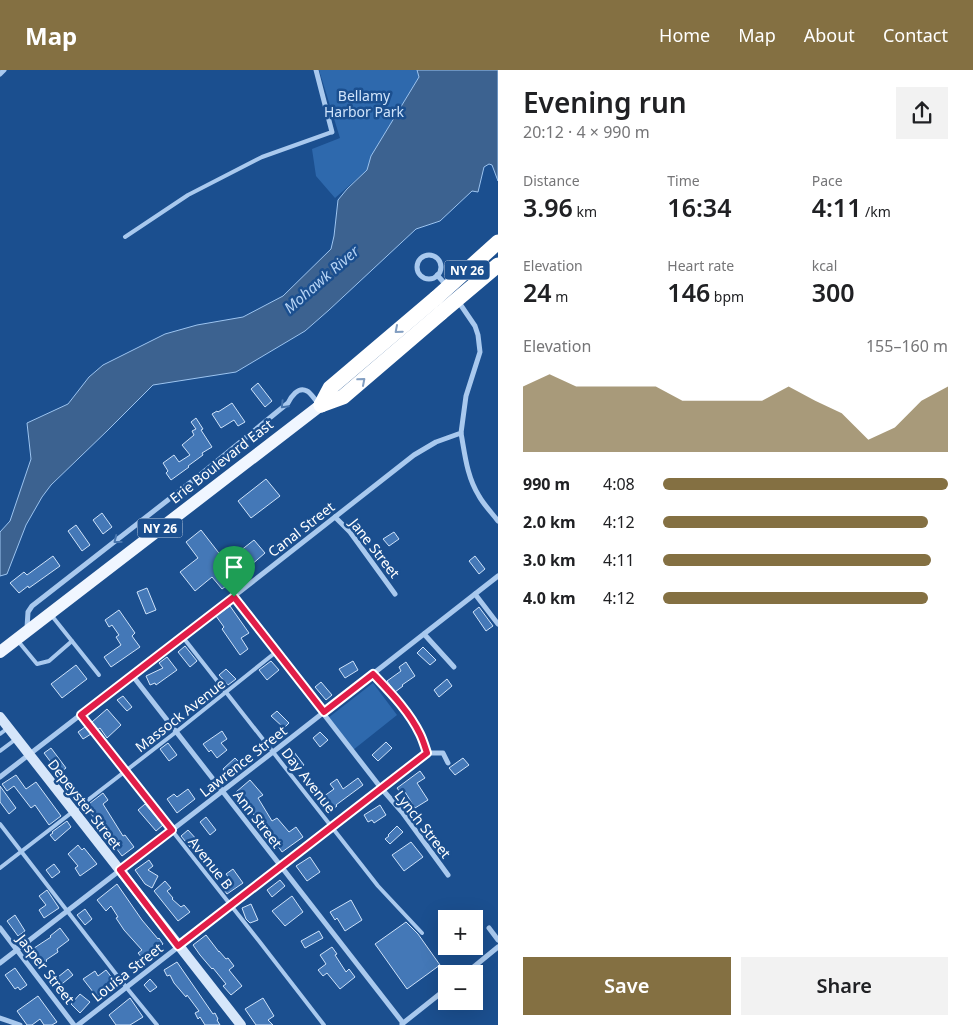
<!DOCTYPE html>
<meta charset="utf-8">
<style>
:root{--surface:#fff;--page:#f2f2f2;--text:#202124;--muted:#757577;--accent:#847042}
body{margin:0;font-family:"Noto Sans",sans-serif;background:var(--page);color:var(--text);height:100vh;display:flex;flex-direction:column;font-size:19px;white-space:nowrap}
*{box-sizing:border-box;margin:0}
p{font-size:16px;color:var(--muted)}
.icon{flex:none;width:28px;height:28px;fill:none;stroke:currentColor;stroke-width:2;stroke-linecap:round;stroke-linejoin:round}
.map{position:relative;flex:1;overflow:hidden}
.sheet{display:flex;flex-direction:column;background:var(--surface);width:475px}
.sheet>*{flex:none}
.controls{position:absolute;left:438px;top:840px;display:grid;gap:10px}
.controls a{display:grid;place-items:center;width:45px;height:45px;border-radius:0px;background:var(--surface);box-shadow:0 5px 20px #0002;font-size:25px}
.pin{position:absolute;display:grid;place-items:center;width:42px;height:42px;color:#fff;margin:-51px -21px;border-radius:50% 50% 50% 0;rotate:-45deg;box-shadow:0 0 5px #0007}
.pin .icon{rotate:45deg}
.round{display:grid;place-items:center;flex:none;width:52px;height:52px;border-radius:0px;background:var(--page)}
.headline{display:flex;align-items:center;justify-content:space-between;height:85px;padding:0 25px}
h1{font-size:28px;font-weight:600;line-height:38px}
.metrics{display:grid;grid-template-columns:repeat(3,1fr);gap:8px;height:85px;padding:5px 25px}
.metrics div{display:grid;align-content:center}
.metrics b{font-size:25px;font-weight:600}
.metrics small{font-size:14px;font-weight:400}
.metrics p{font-size:14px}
.chart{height:140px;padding:10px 25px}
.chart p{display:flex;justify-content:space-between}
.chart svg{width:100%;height:90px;margin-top:5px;fill:var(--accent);opacity:.7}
.primary-button{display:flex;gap:10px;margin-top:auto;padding:10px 25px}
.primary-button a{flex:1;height:58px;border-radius:0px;background:var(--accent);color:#fff;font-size:20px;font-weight:600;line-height:58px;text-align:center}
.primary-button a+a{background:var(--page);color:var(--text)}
ul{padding:0 25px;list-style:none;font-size:16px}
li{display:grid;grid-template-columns:80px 60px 1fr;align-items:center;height:38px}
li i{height:12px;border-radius:6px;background:var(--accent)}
header{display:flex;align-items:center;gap:30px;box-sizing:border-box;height:70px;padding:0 25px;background:var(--accent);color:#fff}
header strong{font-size:24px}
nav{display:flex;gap:28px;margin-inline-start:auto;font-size:18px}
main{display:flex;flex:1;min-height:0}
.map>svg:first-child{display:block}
.green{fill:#2e69ad}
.water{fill:#3c6290;stroke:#9cc4f0}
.building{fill:#4478b7;stroke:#cfe3fa}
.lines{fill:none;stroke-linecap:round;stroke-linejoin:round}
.lane{stroke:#a9c9ee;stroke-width:4}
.street{stroke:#a9c9ee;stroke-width:5}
.secondary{stroke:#d6e6fa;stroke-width:10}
.primary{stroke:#f0f6ff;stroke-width:12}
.highway{stroke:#fff;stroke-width:15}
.highway-bridge{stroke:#fff;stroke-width:15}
.oneway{stroke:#829ec1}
.oneway2{stroke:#4674ac}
.route-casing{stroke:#fff;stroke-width:10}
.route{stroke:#e11d48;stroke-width:6}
.labels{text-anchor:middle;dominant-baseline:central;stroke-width:5;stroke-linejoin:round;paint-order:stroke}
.shield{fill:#1b4f8f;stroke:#bbcadd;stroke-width:1}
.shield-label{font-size:12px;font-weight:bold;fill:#fff}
.park-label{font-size:14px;fill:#cfe3fa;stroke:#1b4f8f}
.street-label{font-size:14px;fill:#fff;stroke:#1b4f8f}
.water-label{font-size:15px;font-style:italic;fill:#b5d3f5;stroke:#1b4f8f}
</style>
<header>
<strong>Map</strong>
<nav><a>Home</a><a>Map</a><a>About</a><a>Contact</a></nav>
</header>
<main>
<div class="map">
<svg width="498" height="955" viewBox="0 0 498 955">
<rect width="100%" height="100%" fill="#1b4f8f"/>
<g class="green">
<path d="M319,0H417L419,7L371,86L367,100L335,128L316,106L312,79L340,68Z"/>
<path d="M373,613L397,645L353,680L328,648Z"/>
</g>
<path class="water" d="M417,0H498V111L492,95L489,94L484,97L478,122L472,121L440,151L416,159L329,240L305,261L236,302L153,315L108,360L51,415L42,427L26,455L7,504L0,506V462L10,451L31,389L27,353L68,334L89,307L103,295L165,264L197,255L243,247L283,226L331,179L334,166L338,130L347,119L367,100L371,86L419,7Z"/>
<g class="building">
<path d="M258,313L272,331L265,337L251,319Z"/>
<path d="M232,333L245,352L238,356L234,350L221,358L212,344L217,341L218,342Z"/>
<path d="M196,348L203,359L201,360L212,377L202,383L203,385L188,396L189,397L171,410L166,403L168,401L163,393L174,385L179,392L190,385L182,375L194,365L192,361L196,359L191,352Z"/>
<path d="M266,409L280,426L251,448L238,431Z"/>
<path d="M102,443L112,457L103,464L93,450Z"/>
<path d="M76,455L90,475L82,481L68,461Z"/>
<path d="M201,460L232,500L247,489L240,481L254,470L265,483L250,496L251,497L222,519L212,507L195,521L180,502L198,488L186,472Z"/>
<path d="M394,462L399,469L389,476L383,469Z"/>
<path d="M53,486L60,496L29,518L28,516L19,523L10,513L24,502L27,505Z"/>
<path d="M475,486L485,499L479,504L469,491Z"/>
<path d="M147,518L156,540L146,544L137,522Z"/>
<path d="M230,536L249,563L241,568L248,579L240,585L222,559L224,557L216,546Z"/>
<path d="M479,537L493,556L486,561L473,542Z"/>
<path d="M119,540L135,563L132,566L140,577L111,597L104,587L121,575L116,567L119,565L112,555L109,557L105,550Z"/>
<path d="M185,576L197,591L190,597L178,582Z"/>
<path d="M423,577L436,590L430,595L417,583Z"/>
<path d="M167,587L177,600L156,615L155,613L150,615L146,606L163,598L159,593Z"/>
<path d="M271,591L279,600L267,610L259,600Z"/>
<path d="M353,591L358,600L345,608L339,599Z"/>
<path d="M406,592L415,606L402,615L403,616L395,622L387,611L401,601L399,597Z"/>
<path d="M76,595L87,609L62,628L51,614Z"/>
<path d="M226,599L236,609L228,615L219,605Z"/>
<path d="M447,609L452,616L439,627L434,620Z"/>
<path d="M321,612L332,625L326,630L315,617Z"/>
<path d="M123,626L132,637L127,641L117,630Z"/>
<path d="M107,639L121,655L107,668L100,658L97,660L92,652Z"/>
<path d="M277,641L289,653L284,658L271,646Z"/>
<path d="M85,657L91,664L83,669L78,662Z"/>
<path d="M222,661L227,669L221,673L227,680L217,688L211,680L209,682L203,674Z"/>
<path d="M320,662L328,670L320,677L313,668Z"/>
<path d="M386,672L392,678L378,691L372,685Z"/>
<path d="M168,673L177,685L169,691L160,679Z"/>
<path d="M51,678L66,698L59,703L44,683Z"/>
<path d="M294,682L304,695L297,700L287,687Z"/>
<path d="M235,688L241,694L228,706L223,699Z"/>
<path d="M463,688L469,695L455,705L449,698Z"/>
<path d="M420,701L425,708L417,713L428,730L415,738L405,722L402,725L397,718Z"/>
<path d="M16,705L26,719L36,712L61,746L49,755L35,735L31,738L14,716L7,721L2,714Z"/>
<path d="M358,708L363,715L336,735L337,736L329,742L320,729L334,719L330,714L337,709L343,719Z"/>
<path d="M250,710L263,725L258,728L272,751L277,748L289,762L296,757L303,767L282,782L270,764L265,760L256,744L254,745L242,728V729L236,722Z"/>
<path d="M0,716L16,738L9,744L0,732Z"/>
<path d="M188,719L195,729L177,743L167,729L174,724L177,727Z"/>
<path d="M103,723L108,730L103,734L123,766L125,765L134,777L122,786L113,774L115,772L107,759L104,760L98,750L97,751L85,737Z"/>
<path d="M145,734L163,755L156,761L138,740Z"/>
<path d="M380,735L386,745L374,753L372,750L368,752L364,745Z"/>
<path d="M206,747L216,760L210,765L200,752Z"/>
<path d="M67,751L71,757L55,771L50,765L53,763L52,762Z"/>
<path d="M397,756L403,762L390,774L385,769L389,766L388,765Z"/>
<path d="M188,760L198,771L190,777L181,766Z"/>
<path d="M411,772L423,787L404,801L392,785Z"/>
<path d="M78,775L82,780L84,778L97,794L80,806L75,798L78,796L68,784Z"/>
<path d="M310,787L320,802L307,811L296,796Z"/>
<path d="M149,790L153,796L148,800L158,806L152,818L145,814L135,800Z"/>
<path d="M54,794L60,802L52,808L46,800Z"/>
<path d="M233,799L243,813L227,824L220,814L229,808L226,804Z"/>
<path d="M280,810L285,816L272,827L267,820Z"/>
<path d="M165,811L171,818L167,821L173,828L172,829L181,837L184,835L190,842L178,851L154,821Z"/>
<path d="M117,814L142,850L158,869L159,868L163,874L143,889L138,883L142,880L124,860L116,848L118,847L111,836L106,841L97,830Z"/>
<path d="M47,820L59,838L44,848L39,840L46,835L39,826Z"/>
<path d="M292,826L303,842L285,856L272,841Z"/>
<path d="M351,830L362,850L345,861L337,848L335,850L330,842Z"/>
<path d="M251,834L258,850L250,853L246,849L242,838Z"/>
<path d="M85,839L92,849L85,855L77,845Z"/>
<path d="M15,845L25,861L18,866L7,851Z"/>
<path d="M406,852L418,864L440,895L407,919L375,874Z"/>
<path d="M60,858L69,870L57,879L58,882L46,890L47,891L40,895L31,880L51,867L50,866Z"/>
<path d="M319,861L323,868L305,878L301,871Z"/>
<path d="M206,865L219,882V881L226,889L228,888L234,896L229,900L242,916L231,925L223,916L226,914L213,898L212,899L200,885L193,875Z"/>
<path d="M332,877L337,884L335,885L346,902L349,899L355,907L340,919L327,903L323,906L318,900L326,894L320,885Z"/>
<path d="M177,892L213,944L215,943L218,949L217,950L220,955H205L200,947L198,949L195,943L199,941L187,925L186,927L174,913L170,905L167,906L164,900Z"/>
<path d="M15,898L27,915L20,920L18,917L15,919L5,905Z"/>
<path d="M68,899L73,905L58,917L53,911Z"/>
<path d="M106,900L116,913L97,927L83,909L95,901L98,906Z"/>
<path d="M150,909L157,917L150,922L144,915Z"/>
<path d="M80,924L90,932L80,943L71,934Z"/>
<path d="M38,926L57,952L52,955H44L40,949L32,955H27L17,941Z"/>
<path d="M130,928L143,947L130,955H116L109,945Z"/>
<path d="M263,928L274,946L268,950L273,955H256L245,939Z"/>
</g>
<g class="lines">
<g class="lane">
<path d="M125,167L188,125L262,87L332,62"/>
<path d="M52,546L99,605"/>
<path d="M182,566L378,816L422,863"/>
<path d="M18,571L37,594L49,591L72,571"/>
<path d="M373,604C390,622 409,641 420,664C423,670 425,677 427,683"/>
<path d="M81,645L259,871L324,955"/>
<path d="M0,664L8,658"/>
<path d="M0,681L16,669"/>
<path d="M0,754L126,917L157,955"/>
<path d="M0,798L176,662L276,582"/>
</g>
<g class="street">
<path d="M316,0L332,62"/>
<path d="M0,4L4,0"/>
<circle cx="429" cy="197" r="12"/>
<path d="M437,205L447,216"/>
<path d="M461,363C465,385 467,407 479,426C484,435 492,443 498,451"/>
<path d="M335,447L350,462L395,524"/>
<path d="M475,524L498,554"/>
<path d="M233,527L381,718L402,742L448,805"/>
<path d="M27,558L28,542L32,536L200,405L288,333C291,327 298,316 307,321C311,323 315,330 318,333"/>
<path d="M424,564L454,597"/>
<path d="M132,605L403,953"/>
<path d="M0,707L233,527L414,385L436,372L461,363L466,326L480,282L478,265L475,256L458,231"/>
<path d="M0,858L74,955"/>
<path d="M489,858L498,870"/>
<path d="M0,893L273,682L498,506"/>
<path d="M465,904L498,877"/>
<path d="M0,948L20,955"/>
<path d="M402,954L446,919"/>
<path d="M78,955L427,683H443L448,693"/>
</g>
<path class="secondary" d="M0,647L241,955"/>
<path class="primary" d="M0,582L321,335"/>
<g class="highway">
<path d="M321,335L330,318L436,228"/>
<path d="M321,335L343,327L441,243"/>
</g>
<g class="highway-bridge">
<path d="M436,228L498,172"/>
<path d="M441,243L498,195"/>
</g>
</g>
<defs><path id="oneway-chevron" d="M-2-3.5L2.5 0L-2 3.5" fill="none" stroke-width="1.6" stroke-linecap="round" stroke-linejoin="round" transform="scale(1.25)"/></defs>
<g class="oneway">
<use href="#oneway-chevron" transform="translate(398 260) rotate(139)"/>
<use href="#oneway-chevron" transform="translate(362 311) rotate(-41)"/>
</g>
<g class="oneway2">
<use href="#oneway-chevron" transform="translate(284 335) rotate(134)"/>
<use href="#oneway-chevron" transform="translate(117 470) rotate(142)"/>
</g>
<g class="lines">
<g class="route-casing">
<path id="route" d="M234,527L324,642L373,604C390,622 409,641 420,664C423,670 425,677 427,683L178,876L120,800L172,760L81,645Z"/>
</g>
<use href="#route" class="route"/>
</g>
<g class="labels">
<g class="shield">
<rect x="444.5" y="190.5" width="45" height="19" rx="4"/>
<rect x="137.5" y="448.5" width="45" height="19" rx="4"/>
</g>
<g class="shield-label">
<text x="467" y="200">NY 26</text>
<text x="160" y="458">NY 26</text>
</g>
<g class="park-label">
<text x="364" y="25">Bellamy<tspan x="364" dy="16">Harbor Park</tspan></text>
</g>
<g class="street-label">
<text transform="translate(221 391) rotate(-38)">Erie Boulevard East</text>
<text transform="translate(301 459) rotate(-38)">Canal Street</text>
<text transform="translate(375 478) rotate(52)">Jane Street</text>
<text transform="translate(180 645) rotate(-38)">Massock Avenue</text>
<text transform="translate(243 691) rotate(-38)">Lawrence Street</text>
<text transform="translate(309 710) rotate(52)">Day Avenue</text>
<text transform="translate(85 734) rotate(52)">Depeyster Street</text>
<text transform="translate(258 749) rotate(52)">Ann Street</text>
<text transform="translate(423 754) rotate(52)">Lynch Street</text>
<text transform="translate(211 793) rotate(52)">Avenue B</text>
<text transform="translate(46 899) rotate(52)">Jasper Street</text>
<text transform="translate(127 902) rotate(-38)">Louisa Street</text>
</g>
<g class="water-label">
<text transform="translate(321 209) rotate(-41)">Mohawk River</text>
</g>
</g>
</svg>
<div class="controls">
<a>+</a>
<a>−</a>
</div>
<div class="pin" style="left:234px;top:527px;background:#1e9e55"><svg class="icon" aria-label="arrive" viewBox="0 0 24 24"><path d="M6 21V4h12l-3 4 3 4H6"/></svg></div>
</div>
<section class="sheet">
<div class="headline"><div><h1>Evening run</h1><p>20:12 · 4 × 990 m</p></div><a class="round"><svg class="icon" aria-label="share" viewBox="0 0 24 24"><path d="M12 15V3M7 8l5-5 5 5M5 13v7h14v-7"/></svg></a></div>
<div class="metrics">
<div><p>Distance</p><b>3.96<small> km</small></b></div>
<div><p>Time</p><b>16:34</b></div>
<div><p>Pace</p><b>4:11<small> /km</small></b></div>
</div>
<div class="metrics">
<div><p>Elevation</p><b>24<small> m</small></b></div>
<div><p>Heart rate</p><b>146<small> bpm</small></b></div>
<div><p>kcal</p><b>300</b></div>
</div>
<div class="chart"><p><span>Elevation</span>155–160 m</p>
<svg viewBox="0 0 160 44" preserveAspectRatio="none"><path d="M0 44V12L10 6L20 12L30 12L40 12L50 12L60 19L70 19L80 19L90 19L100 12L110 19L120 25L130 38L140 32L150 19L160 12V44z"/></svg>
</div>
<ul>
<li><b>990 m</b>4:08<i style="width:100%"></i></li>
<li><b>2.0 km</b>4:12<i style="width:93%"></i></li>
<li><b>3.0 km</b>4:11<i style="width:94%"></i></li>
<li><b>4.0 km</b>4:12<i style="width:93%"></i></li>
</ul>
<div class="primary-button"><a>Save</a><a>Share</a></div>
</section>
</main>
